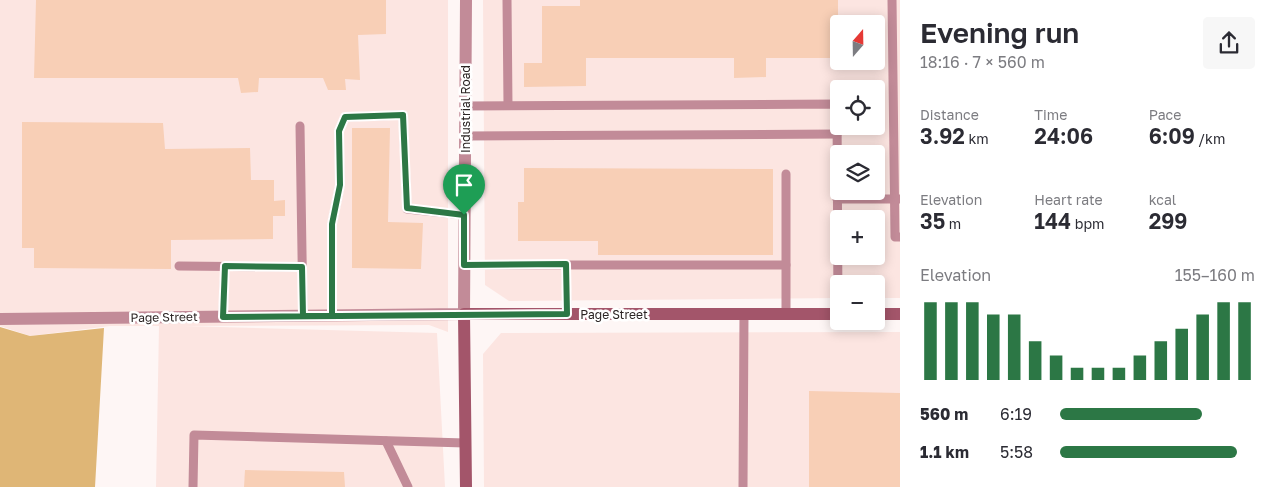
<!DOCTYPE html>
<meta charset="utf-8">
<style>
:root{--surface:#fff;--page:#f7f7f7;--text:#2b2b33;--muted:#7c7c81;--accent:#2c7745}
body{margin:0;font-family:"Golos Text",sans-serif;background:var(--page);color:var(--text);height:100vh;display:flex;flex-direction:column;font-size:19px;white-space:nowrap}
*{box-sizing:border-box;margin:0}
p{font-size:16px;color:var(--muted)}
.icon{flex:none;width:28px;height:28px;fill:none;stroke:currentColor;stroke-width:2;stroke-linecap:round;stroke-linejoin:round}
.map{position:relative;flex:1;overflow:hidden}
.details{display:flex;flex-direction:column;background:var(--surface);width:375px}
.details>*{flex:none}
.needle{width:32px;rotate:20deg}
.fabs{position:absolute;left:830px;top:15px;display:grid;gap:10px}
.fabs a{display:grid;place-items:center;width:55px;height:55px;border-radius:5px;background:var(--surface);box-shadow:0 2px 12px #0003;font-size:25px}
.pin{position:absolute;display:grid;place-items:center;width:42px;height:42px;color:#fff;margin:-51px -21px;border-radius:50% 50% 50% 0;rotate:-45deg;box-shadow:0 0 5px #0007}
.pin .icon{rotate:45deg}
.round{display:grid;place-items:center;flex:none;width:52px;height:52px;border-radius:5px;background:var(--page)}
.head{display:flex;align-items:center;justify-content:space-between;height:85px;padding:0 20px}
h1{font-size:28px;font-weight:600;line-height:38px}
.stats{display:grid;grid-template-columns:repeat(3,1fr);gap:8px;height:85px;padding:5px 20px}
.stats div{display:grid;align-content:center}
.stats b{font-size:21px;font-weight:600}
.stats small{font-size:14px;font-weight:400}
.stats p{font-size:14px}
.chart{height:140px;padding:10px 20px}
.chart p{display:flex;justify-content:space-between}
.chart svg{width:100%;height:90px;margin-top:5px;stroke:var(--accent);stroke-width:6}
ul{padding:0 20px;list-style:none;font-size:16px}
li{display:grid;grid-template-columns:80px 60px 1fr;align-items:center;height:38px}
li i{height:12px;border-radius:6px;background:var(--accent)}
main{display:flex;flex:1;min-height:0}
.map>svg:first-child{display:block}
.built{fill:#fce5e1;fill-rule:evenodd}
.forest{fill:#dfb676}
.building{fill:#f8cfb6}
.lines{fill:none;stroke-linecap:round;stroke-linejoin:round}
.lane{stroke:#c28b98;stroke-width:9}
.street{stroke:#c28b98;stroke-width:12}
.secondary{stroke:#a3556a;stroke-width:12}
.route-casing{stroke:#fff;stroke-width:10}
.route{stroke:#2c7745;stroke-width:6}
.labels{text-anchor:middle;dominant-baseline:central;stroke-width:5;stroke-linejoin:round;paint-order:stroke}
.street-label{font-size:12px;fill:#2b2423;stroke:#fff}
</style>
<main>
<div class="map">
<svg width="900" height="487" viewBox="0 0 900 487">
<rect width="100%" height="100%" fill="#fef6f5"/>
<g class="built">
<path d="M0,0H448V332L429,325L184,326L437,333L445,487H156L159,326H110L30,336L0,326Z"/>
<path d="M483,0H900V298H876V284H839V298L509,301L485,285ZM839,24H876V61H839ZM839,89H876V126H839ZM839,154H876V191H839ZM839,219H876V256H839Z"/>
<path d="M900,332V487H484L483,354L501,333Z"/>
</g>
<path class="forest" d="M0,327L30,336L104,328L95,487H0Z"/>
<g class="building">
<path d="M36,0H386V34L358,35L360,80L345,79L346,90H328L323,78H259L258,92L241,93L238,78H34Z"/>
<path d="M580,0H838V58H766V77L734,78V58H586V86L524,87V63H542V6H580Z"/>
<path d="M22,122L163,123L165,149L250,148L251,180H274V201L285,200V216H273V239L171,240V269L34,268V248H22Z"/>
<path d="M352,128H390L388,222L423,223L421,269L352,268Z"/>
<path d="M524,168L773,169V255H598V241H518V202H524Z"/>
<path d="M809,391L900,393V487H809Z"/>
<path d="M245,470L344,472L345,487H244Z"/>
</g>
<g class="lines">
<g class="lane">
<path d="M507,0L508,105"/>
<path d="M892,0L895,237H900"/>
<path d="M465,106L837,104L838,314"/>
<path d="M300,126L303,316"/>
<path d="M465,136L837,134"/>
<path d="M837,199H900"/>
<path d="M566,264L567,314"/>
<path d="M464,265H786"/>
<path d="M179,266L302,267"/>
<path d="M786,314V174"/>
<path d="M332,316V224L340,185L339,131L345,117L403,115L407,209L464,215"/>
<path d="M223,317L225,266"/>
<path d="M386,441L408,487"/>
<path d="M193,487L194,435L465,443"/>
<path d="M743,487L744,314"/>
</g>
<path class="street" d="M0,319L464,314L466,0"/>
<g class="secondary">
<path d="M876,314H900"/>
<path d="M466,487L464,314H839"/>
</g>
</g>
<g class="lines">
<g class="route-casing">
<path id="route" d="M464,215L407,208L403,115L345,117L339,131L340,185L332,224V316H303L302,267L225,266L223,317L567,314L566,264L464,265V215"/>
</g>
<use href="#route" class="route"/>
</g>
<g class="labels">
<g class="street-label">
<text transform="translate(465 109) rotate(-90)">Industrial Road</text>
<text x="614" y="314">Page Street</text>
<text transform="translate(164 317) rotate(-1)">Page Street</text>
</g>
</g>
</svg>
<div class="fabs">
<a><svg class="needle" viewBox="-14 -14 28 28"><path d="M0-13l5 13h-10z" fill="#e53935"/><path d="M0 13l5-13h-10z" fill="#7c7c81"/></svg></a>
<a><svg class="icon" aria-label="locate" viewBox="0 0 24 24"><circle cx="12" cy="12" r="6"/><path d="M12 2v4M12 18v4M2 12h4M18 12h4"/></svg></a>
<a><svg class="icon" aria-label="layers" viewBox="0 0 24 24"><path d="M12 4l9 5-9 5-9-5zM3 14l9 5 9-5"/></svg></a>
<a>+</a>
<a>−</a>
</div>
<div class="pin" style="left:464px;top:215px;background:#1e9e55"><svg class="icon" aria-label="arrive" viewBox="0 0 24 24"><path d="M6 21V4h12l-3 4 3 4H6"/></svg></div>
</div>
<section class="details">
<div class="head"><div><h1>Evening run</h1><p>18:16 · 7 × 560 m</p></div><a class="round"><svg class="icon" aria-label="share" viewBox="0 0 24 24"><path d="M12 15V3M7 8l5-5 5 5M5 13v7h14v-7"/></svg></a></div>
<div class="stats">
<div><p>Distance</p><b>3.92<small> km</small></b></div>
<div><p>Time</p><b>24:06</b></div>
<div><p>Pace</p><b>6:09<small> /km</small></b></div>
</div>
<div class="stats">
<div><p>Elevation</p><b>35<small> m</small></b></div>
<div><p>Heart rate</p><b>144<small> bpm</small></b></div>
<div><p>kcal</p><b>299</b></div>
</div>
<div class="chart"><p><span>Elevation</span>155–160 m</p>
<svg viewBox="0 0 160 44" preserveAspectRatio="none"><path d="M5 44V6M15 44V6M25 44V6M35 44V12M45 44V12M55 44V25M65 44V32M75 44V38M85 44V38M95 44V38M105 44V32M115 44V25M125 44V19M135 44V12M145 44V6M155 44V6"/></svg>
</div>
<ul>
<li><b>560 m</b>6:19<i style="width:73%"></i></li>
<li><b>1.1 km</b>5:58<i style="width:91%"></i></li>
</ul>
</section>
</main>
